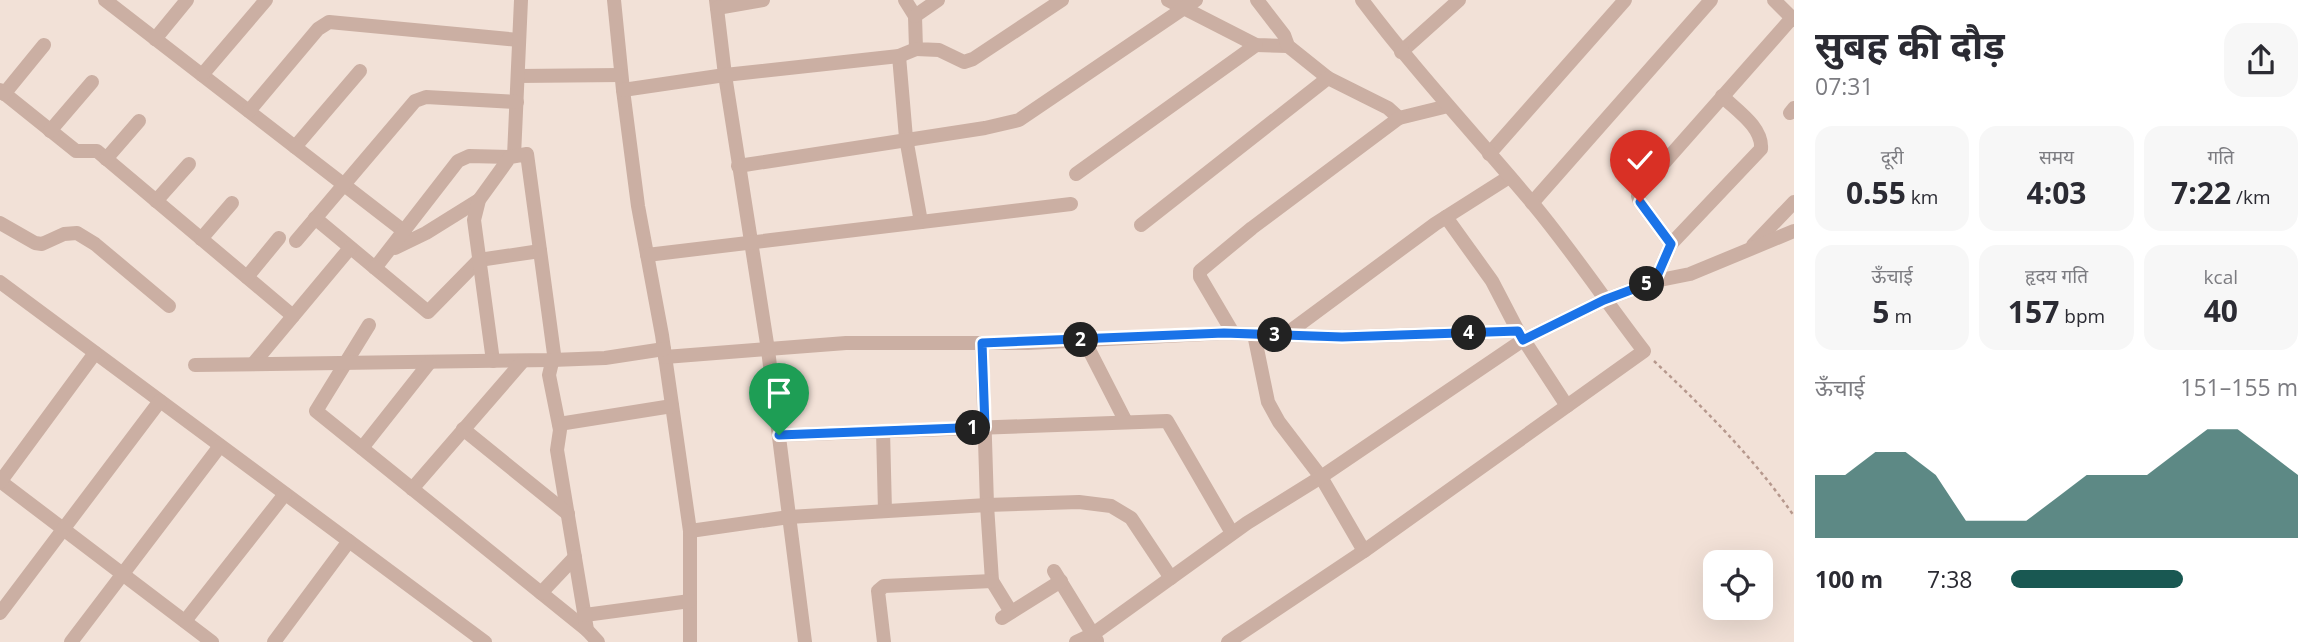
<!DOCTYPE html>
<html lang="hi">
<meta charset="utf-8">
<style>
:root{--surface:#fff;--page:#f7f7f7;--text:#2b2b33;--muted:#7c7c81;--accent:#195852}
body{margin:0;font-family:"Open Sans","Noto Sans Devanagari",sans-serif;background:var(--page);color:var(--text);height:100vh;display:flex;flex-direction:column;font-size:26px;white-space:nowrap}
*{box-sizing:border-box;margin:0}
p{font-size:23px;color:var(--muted)}
.icon{flex:none;width:38px;height:38px;fill:none;stroke:currentColor;stroke-width:2;stroke-linecap:round;stroke-linejoin:round}
.map{position:relative;flex:1;overflow:hidden}
.details{display:flex;flex-direction:column;background:var(--surface);width:525px}
.details>*{flex:none}
.tools{position:absolute;left:1703px;top:550px;display:grid;gap:14px}
.tools a{display:grid;place-items:center;width:70px;height:70px;border-radius:14px;background:var(--surface);box-shadow:0 7px 28px #0002;font-size:35px}
.pin{position:absolute;display:grid;place-items:center;width:60px;height:60px;color:#fff;margin:-72px -30px;border-radius:50% 50% 50% 0;rotate:-45deg;box-shadow:0 0 7px #0007}
.pin .icon{rotate:45deg}
.km{position:absolute;width:35px;height:35px;margin:-18px;border-radius:50%;background:#222;color:#fff;font-size:19px;line-height:35px;text-align:center}
.round{display:grid;place-items:center;flex:none;width:74px;height:74px;border-radius:21px;background:var(--page)}
.overview{display:flex;align-items:center;justify-content:space-between;height:119px;padding:0 21px}
h1{font-size:38px;font-weight:700;line-height:52px}
.stats{display:grid;grid-template-columns:repeat(3,1fr);gap:10px;height:119px;padding:7px 21px}
.stats div{display:grid;align-content:center;border-radius:18px;background:var(--page);text-align:center}
.stats b{font-size:30px;font-weight:700}
.stats small{font-size:19px;font-weight:400}
.stats p{font-size:19px}
.chart{height:196px;padding:14px 21px}
.chart p{display:flex;justify-content:space-between}
.chart svg{width:100%;height:126px;margin-top:7px;fill:var(--accent);opacity:.7}
ul{padding:0 21px;list-style:none;font-size:23px}
li{display:grid;grid-template-columns:112px 84px 1fr;align-items:center;height:52px}
li i{height:18px;border-radius:9px;background:var(--accent)}
main{display:flex;flex:1;min-height:0}
.map>svg:first-child{display:block}
.lines{fill:none;stroke-linecap:round;stroke-linejoin:round}
.path{stroke:#b6988d;stroke-width:2.5;stroke-dasharray:3.5 3.5;stroke-linecap:butt}
.minor{stroke:#cbafa3;stroke-width:14}
.route-casing{stroke:#fff;stroke-width:14}
.route{stroke:#1a73e8;stroke-width:9}
</style>
<main>
<div class="map">
<svg width="1794" height="642" viewBox="0 0 1794 642">
<rect width="100%" height="100%" fill="#f2e1d7"/>
<g class="lines">
<path class="path" d="M1654,361C1705,409 1754,458 1794,516"/>
<g class="minor">
<path d="M105,0L405,232"/>
<path d="M614,0L623,90L638,206L662,335L690,531V642"/>
<path d="M716,0L725,75L768,350L805,642"/>
<path d="M905,0L915,16L916,49L939,50L964,62L973,59L1062,0"/>
<path d="M1168,0L1256,45L1288,46"/>
<path d="M1257,0L1284,35L1288,46L1328,78L1388,108L1399,118"/>
<path d="M1774,0L1794,20"/>
<path d="M717,8L763,0"/>
<path d="M915,16L938,0"/>
<path d="M155,39L187,0"/>
<path d="M1401,52L1459,0"/>
<path d="M899,56L906,138L921,222"/>
<path d="M202,75L266,0"/>
<path d="M518,76L621,75"/>
<path d="M0,90L76,151H97L293,316"/>
<path d="M623,90L725,75L899,56L916,49"/>
<path d="M4,94L44,45"/>
<path d="M249,111L318,29L329,22L519,40"/>
<path d="M1790,113L1794,108"/>
<path d="M50,131L92,82"/>
<path d="M295,147L360,71"/>
<path d="M1489,154L1625,0"/>
<path d="M514,156L521,0"/>
<path d="M106,159L139,121"/>
<path d="M738,166L985,128L1019,120L1196,0"/>
<path d="M1076,174L1256,45"/>
<path d="M156,201L189,164"/>
<path d="M1532,203L1711,0"/>
<path d="M1446,217L1492,281L1518,331"/>
<path d="M315,218L428,312L479,260L540,251"/>
<path d="M0,223L35,243L42,244L64,234L77,233L95,244L169,306"/>
<path d="M1141,225L1328,78"/>
<path d="M201,239L232,203"/>
<path d="M296,241L415,101L426,97L517,102"/>
<path d="M1671,244L1640,202L1638,196L1640,190L1792,18"/>
<path d="M1753,245L1794,202"/>
<path d="M395,248L426,233L479,200"/>
<path d="M647,255L1071,204"/>
<path d="M375,268L458,161L469,156L510,157"/>
<path d="M247,277L279,238"/>
<path d="M1655,281L1671,244L1761,149C1763,127 1736,110 1722,96"/>
<path d="M0,282L485,642"/>
<path d="M369,325L316,411L587,630"/>
<path d="M1233,333L1200,277V271L1252,228L1399,118L1448,106"/>
<path d="M1254,334L1268,402L1279,422L1321,477L1364,551"/>
<path d="M1285,335L1435,224L1509,177"/>
<path d="M1084,340L1126,422"/>
<path d="M982,343L987,505L992,581L1011,612"/>
<path d="M665,357L846,343H1028L1224,333L1342,337L1518,331L1567,406"/>
<path d="M493,361L474,220L479,200L510,157L527,154L554,354L549,375L560,430L557,450L587,630L598,642"/>
<path d="M253,364L350,248"/>
<path d="M195,365L552,360L605,358L664,349"/>
<path d="M559,424L672,406"/>
<path d="M463,429L568,514"/>
<path d="M883,431L885,511"/>
<path d="M779,435L1167,421L1232,533"/>
<path d="M362,448L430,362"/>
<path d="M0,481L212,642"/>
<path d="M0,482L95,353"/>
<path d="M412,489L523,361"/>
<path d="M690,531L789,517L987,505L1079,502L1111,506L1131,518L1171,578"/>
<path d="M1054,571L1097,641"/>
<path d="M541,593L575,557"/>
<path d="M0,613L160,401"/>
<path d="M585,615L690,601"/>
<path d="M1002,618L1061,581"/>
<path d="M185,621L285,494"/>
<path d="M71,642L220,446"/>
<path d="M274,642L349,541"/>
<path d="M884,642L878,591L884,586L992,581"/>
<path d="M1076,642L1093,634L1247,523L1321,477L1523,340L1604,300L1655,281L1690,274L1794,231"/>
<path d="M1228,642L1364,551L1644,351C1607,303 1573,252 1534,205C1477,137 1416,72 1362,0"/>
</g>
</g>
<g class="lines">
<g class="route-casing">
<path id="route" d="M779,435L985,427L982,343L1224,333L1342,337L1518,331L1523,340L1604,300L1655,281L1671,244L1640,202"/>
</g>
<use href="#route" class="route"/>
</g>
</svg>
<div class="tools">
<a><svg class="icon" aria-label="locate" viewBox="0 0 24 24"><circle cx="12" cy="12" r="6"/><path d="M12 2v4M12 18v4M2 12h4M18 12h4"/></svg></a>
</div>
<div class="pin" style="left:779px;top:435px;background:#1e9e55"><svg class="icon" aria-label="arrive" viewBox="0 0 24 24"><path d="M6 21V4h12l-3 4 3 4H6"/></svg></div>
<div class="pin" style="left:1640px;top:202px;background:#d93025"><svg class="icon" aria-label="check" viewBox="0 0 24 24"><path d="M5 12l5 5 9-10"/></svg></div>
<b class="km" style="left:973px;top:428px">1</b>
<b class="km" style="left:1081px;top:340px">2</b>
<b class="km" style="left:1275px;top:335px">3</b>
<b class="km" style="left:1469px;top:333px">4</b>
<b class="km" style="left:1647px;top:284px">5</b>
</div>
<section class="details">
<div class="overview"><div><h1>सुबह की दौड़</h1><p>07:31</p></div><a class="round"><svg class="icon" aria-label="share" viewBox="0 0 24 24"><path d="M12 15V3M7 8l5-5 5 5M5 13v7h14v-7"/></svg></a></div>
<div class="stats">
<div><p>दूरी</p><b>0.55<small> km</small></b></div>
<div><p>समय</p><b>4:03</b></div>
<div><p>गति</p><b>7:22<small> /km</small></b></div>
</div>
<div class="stats">
<div><p>ऊँचाई</p><b>5<small> m</small></b></div>
<div><p>हृदय गति</p><b>157<small> bpm</small></b></div>
<div><p>kcal</p><b>40</b></div>
</div>
<div class="chart"><p><span>ऊँचाई</span>151–155 m</p>
<svg viewBox="0 0 160 44" preserveAspectRatio="none"><path d="M0 44V22L10 22L20 14L30 14L40 22L50 38L60 38L70 38L80 30L90 22L100 22L110 22L120 14L130 6L140 6L150 14L160 22V44z"/></svg>
</div>
<ul>
<li><b>100 m</b>7:38<i style="width:60%"></i></li>
</ul>
</section>
</main>
